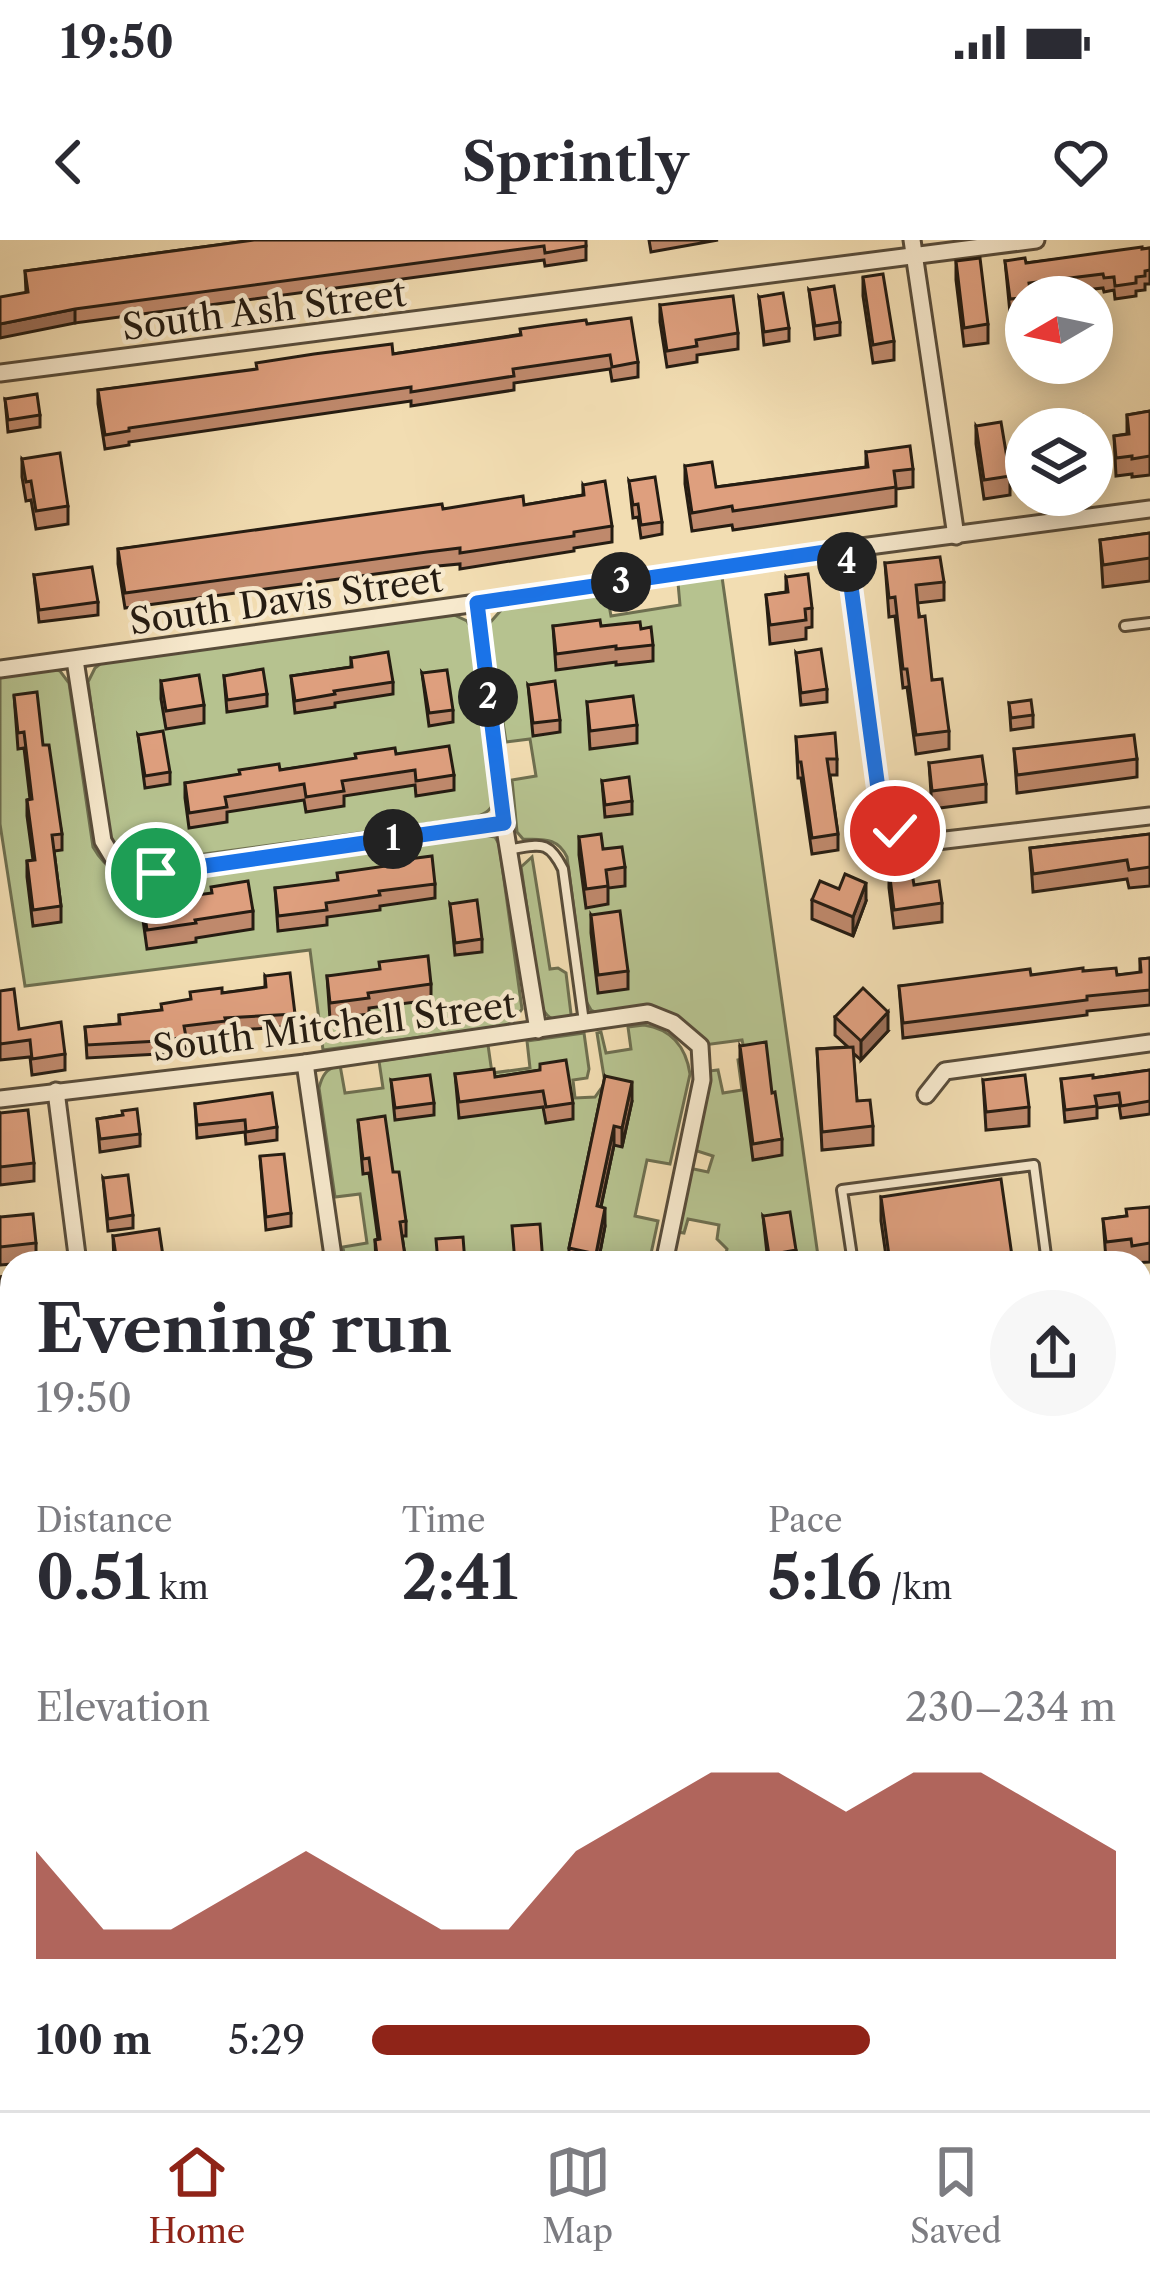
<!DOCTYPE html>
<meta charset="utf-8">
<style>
:root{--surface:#fff;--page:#f7f7f7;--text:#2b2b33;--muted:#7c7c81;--line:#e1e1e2;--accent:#8f2418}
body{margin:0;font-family:"Libre Caslon Text",serif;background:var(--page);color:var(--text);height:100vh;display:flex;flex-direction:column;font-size:45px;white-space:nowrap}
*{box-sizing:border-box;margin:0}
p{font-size:39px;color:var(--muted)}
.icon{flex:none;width:66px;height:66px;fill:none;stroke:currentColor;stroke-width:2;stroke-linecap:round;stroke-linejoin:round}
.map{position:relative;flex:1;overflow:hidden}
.panel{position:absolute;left:0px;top:1011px;width:1152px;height:861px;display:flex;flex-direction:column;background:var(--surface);border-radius:36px 36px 0 0;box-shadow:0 6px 30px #0003}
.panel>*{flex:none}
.needle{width:78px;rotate:261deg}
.fabs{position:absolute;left:1005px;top:36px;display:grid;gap:24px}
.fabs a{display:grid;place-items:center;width:108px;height:108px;border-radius:50%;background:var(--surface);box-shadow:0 6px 30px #0003;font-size:60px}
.pin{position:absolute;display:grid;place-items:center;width:102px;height:102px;color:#fff;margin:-51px;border:6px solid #fff;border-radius:50%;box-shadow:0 3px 12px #0007}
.km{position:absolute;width:60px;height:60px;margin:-30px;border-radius:50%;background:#222;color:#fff;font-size:33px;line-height:60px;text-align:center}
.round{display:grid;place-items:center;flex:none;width:126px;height:126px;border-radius:63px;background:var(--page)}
.overview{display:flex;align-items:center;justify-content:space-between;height:204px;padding:0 36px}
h1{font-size:66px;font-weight:800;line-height:90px}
.metrics{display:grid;grid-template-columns:repeat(3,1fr);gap:18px;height:204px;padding:12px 36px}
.metrics div{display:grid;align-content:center}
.metrics b{font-size:60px;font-weight:800}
.metrics small{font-size:33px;font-weight:400}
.metrics p{font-size:33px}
.chart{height:336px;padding:24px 36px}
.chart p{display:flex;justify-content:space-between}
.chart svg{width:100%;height:216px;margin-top:12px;fill:var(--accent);opacity:.7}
ul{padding:0 36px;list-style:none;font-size:39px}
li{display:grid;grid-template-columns:192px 144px 1fr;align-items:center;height:90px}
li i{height:30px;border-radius:15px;background:var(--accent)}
.status{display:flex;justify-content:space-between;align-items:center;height:84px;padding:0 60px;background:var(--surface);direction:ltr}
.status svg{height:33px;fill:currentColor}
header{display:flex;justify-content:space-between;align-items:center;height:156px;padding:0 36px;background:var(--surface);font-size:54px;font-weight:800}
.dock{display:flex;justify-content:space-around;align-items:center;height:168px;border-top:3px solid var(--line);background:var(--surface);font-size:33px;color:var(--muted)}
.dock a{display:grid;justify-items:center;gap:6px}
.dock .selected{color:var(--accent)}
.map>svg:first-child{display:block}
.green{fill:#b6c28f;stroke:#6e6f50;stroke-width:3}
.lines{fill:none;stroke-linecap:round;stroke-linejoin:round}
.service-casing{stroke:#584c3a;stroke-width:14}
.minor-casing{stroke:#584c3a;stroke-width:21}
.tertiary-casing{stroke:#584c3a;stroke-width:24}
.path{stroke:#251c12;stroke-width:3;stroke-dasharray:9 6;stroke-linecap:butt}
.service{stroke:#f7e9cd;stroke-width:8}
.minor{stroke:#f7e9cd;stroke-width:15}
.tertiary{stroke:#f7e9cd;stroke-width:18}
.wall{fill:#bf896c;stroke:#251c12;stroke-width:3}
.shaded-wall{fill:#9b6f58;stroke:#251c12;stroke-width:3}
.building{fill:#de9f7e;stroke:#251c12;stroke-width:3}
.route-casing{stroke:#fff;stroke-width:24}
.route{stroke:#1a73e8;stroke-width:15}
.labels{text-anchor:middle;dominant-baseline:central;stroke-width:9;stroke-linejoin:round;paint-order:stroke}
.street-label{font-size:36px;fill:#251c12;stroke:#f7e9cd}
</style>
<div class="status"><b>19:50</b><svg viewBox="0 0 49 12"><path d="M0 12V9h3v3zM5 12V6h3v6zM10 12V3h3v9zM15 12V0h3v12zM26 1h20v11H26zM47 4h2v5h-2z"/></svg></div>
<header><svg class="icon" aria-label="back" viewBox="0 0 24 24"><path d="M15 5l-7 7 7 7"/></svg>Sprintly<svg class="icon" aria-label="heart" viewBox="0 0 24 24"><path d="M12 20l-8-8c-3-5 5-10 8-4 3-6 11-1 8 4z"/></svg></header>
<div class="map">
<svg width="1150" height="1870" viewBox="0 0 1150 1870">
<rect width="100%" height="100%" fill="#f2ddb2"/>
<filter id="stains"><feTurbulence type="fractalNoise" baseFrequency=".00167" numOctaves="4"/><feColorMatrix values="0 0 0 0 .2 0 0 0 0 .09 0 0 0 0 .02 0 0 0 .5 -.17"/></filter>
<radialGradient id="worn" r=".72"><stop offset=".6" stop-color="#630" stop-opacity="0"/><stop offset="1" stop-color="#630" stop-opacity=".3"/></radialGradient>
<g class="green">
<path d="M722,337L819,1023H724L727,1009L717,999L719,985L688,979L684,993L677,992L689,928L708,932L713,916L694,910L709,831L718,830L723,853L742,850L738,820L746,818L742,800L704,805C666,758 651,766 597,773L591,770L586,761L567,617C557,596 542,600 523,599L517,592L512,540L536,536L530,499L506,502L488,385L503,368L607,354L611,376L680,365L678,343Z"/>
<path d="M452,374L467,381L471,388L495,559C492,570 486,573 476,577L145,622C127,617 118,610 109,595L88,442L95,428L104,421Z"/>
<path d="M54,429L60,431L69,443L93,607C106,630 124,639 150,640L481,595L495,597L499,604L522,769L513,782L504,786L323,810L310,710L25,746L0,584V435Z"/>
<path d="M532,617L550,729L558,728L566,733L571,774L568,779C554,781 549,780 542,768L521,627Z"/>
<path d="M644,785C671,789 686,807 690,834L670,924L647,920L635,976L658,981L649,1023H345L343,1007L367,1003L360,954L335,957L319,848C322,836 326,828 340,825L345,853L383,848L379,821L488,805L492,833L530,828L527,801L584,793L589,829L587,838L573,840L575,858L595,857L605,843L597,793L601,792L606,813L631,809L628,787Z"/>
<path d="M54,1860H315L317,1870H55Z"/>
<path d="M783,1860H943L945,1870H784Z"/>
</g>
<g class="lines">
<g class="service-casing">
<g id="service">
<path d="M1125,386L1150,383"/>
<path d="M511,609C540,605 548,599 563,629L584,782"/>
<path d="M853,1023L842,950L1034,925L1047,1023"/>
<path d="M0,1207L3,1222L12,1220"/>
<path d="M0,1433L12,1431"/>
<path d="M0,1527L12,1525"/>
<path d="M1140,1619L1149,1617L1150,1622"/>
<path d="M1140,1664L1150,1663"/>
<path d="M0,1669L12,1667"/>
<path d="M1140,1710L1150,1709"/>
<path d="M0,1770L12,1768"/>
<path d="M27,1860L29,1870"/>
<path d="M343,1860L344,1870"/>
<path d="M384,1860L386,1870"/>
<path d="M468,1860L469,1870"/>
</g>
</g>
<g class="minor-casing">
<g id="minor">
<path d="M912,0L956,296"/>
<path d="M0,133L1036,0"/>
<path d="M846,309L879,556L894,591L920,603L1150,576"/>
<path d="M477,363L504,583L538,790"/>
<path d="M75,420L103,601L118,626L156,633L504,583"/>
<path d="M0,429L477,363L846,309L1150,269"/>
<path d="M305,823L334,1023"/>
<path d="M56,851L78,1023"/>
<path d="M926,855L945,831L1150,803"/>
<path d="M0,859L305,823L648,773L673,783L700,806L702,840L664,1023"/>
<path d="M1140,1082L1150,1080"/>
<path d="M0,1133L12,1132"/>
<path d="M1142,1331L1150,1329"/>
<path d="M426,1860V1870"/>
<path d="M769,1860L771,1870"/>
</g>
</g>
<g class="tertiary-casing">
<g id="tertiary">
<path d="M1140,1580L1150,1579"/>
<path d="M0,1724L12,1723"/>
</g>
</g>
<path class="path" d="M54,1860L56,1870"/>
<use href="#service" class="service"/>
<use href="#minor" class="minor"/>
<use href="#tertiary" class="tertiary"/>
</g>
<g class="wall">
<path d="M254,0L586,6V20L545,26L544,20L75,83L26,52L25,31Z"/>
<path d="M649,0H718L651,12Z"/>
<path d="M1150,8V44H1145V50L1136,51V56L1115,59L1114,50L1104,52L1103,48L1026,57V71L1010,73L1005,21L1026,23Z"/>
<path d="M956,21L988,84V103L964,106L956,40Z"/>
<path d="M863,37L894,101V120L873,123L863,56Z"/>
<path d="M809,50L840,82V95L815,99Z"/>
<path d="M759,57L789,88V101L764,105Z"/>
<path d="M660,65L738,93V109L697,115V122L667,127L660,82Z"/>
<path d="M587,84L638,122V137L612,141L610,129L514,143V150L411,166V161L129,202V205L105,209L98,164V150L393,114Z"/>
<path d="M5,159L40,175V187L8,192Z"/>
<path d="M1150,171V235L1132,237V234L1116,236L1114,196L1127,194V175Z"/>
<path d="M976,186L1010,236V255L984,259L976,204Z"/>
<path d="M866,212L913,229V247L896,249V266L733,290L732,285L692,291L685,244V226L716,247L866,227Z"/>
<path d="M22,219L68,266V284L36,289L31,260L26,261L22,237Z"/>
<path d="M629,241L662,282V294L641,298L638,277L633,278Z"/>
<path d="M583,245L612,286V302L574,308V311L460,329V324L427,327L125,368L118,324V309L443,269L524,265L583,255Z"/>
<path d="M1150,293V341L1103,347L1100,300Z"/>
<path d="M885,323L944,342V360L917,363L932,440L949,491V509L916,514L907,447L903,448L895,376L889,377Z"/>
<path d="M34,335L98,362V375L39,382Z"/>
<path d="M786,337L812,368V387L806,388V399L770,404L766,355L786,352Z"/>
<path d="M553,386L641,389L653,405V421L616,425V422L556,430Z"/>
<path d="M796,413L827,449V462L801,465Z"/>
<path d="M351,418L393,442V454L335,463V467L295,473L291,436L351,427Z"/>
<path d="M422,433L453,470V482L429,486Z"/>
<path d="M224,436L267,454V466L227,472Z"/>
<path d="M161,441L204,465V483L166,489L161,459Z"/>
<path d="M528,445L560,480V492L533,496Z"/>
<path d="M14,455L43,505L62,594V610L54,611L61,666V682L33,686L27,637V621L33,620L27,576V560L30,559L24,508L18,509Z"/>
<path d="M587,462L637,485V503L590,509Z"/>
<path d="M1009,463L1033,475V487L1011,490Z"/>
<path d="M138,495L170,532V544L145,548Z"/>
<path d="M796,497L837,519V535H830L838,594V610L812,614L801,538H798Z"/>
<path d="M1014,509L1137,519V537L1017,553Z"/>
<path d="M396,514L454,535V550L416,556L415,545L344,556V566L306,572L304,560L227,572V582L189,588L185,558V543Z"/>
<path d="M929,523L986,544V562L932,569Z"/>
<path d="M602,541L632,561V574L605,577Z"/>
<path d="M1150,594V646L1129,648L1127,639L1033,652L1030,608Z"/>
<path d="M579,597L603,609L625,627V646L608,648V664L586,668L579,615Z"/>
<path d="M889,630L942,663V682L894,688L889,648Z"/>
<path d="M435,644V658L380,666V670L327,677V685L278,691L275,648Z"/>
<path d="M812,660L866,661L853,696L812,679Z"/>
<path d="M143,662L253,671V689L196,698V702L147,709L143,680Z"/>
<path d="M450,664L482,699V712L455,715Z"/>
<path d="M591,675L628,731V749L598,753L591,693Z"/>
<path d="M1150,718V765L1087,771V775L903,798L899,746L1083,731L1117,735L1140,733V719Z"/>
<path d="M265,736L295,774V786L226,791V793L186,798V809L159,814L87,818L85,787L119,784V775L161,770L222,753L265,748Z"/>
<path d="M327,736L431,744V760L369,768V774L330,779Z"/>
<path d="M0,751L19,789L65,814V830L32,835L30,817L0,820Z"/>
<path d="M835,777L888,791L861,820L853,813L857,861L873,886V905L822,910L817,809L848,807L835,795Z"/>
<path d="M740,806L772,853L782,899V915L753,920L740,822Z"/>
<path d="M540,830L573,863V879L546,883L543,867L459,878L455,834L495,837Z"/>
<path d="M1150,830V874L1121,878L1119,865L1097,868V878L1065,882L1061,839L1093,838Z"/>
<path d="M605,836L632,861L622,907L614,905L601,967L605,986L598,1023H569V1008Z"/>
<path d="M391,840L434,863V875L395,880Z"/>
<path d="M983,840L1029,867V886L986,890Z"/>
<path d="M195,864L277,887V900L246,904L245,892L197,898Z"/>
<path d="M0,873L34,923V941L0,945Z"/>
<path d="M123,875L140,894V906L100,912L97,879Z"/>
<path d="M358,880L393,932L406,981V996H402L406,1023H376L375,1000L378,999L369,933L363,934Z"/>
<path d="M260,916L291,973V986L266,990Z"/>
<path d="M103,938L133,975V988L108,991Z"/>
<path d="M881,957L1013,1023H887L881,981Z"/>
<path d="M1150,967V1022L1132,1023L1131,1017L1106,1020L1103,979L1126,976Z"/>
<path d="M763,976L796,1010V1023H768Z"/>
<path d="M0,977L36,1003V1022L0,1025Z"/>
<path d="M113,996L163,1016V1023H114Z"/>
<path d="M12,1035V1103L0,1104V1037Z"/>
<path d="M1150,1108V1145L1140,1146V1110Z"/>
<path d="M12,1163V1205H8L4,1183V1164Z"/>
<path d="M1144,1226H1150V1277H1148L1144,1245Z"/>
<path d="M1150,1374V1419L1140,1421V1376Z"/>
<path d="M505,1860H674V1870H507Z"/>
</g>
<g class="shaded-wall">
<path d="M75,69V83L0,98V84Z"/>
<path d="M866,643V661L853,696V677Z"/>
<path d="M888,772V791L861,820V801Z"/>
<path d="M632,842V861L622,907V888Z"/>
<path d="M614,886V905L597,985V966Z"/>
<path d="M605,968V986L598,1023H596V1014Z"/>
</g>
<g class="building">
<path d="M254,0H586V6L545,13L544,6L75,69L0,84V57L28,52L25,31Z"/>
<path d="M1142,7V9L1150,8V30L1145,31V36L1136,37V43L1115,46L1114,37L1104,38L1103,34L1029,43L1031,57L1010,59L1005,21L1025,18L1026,23Z"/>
<path d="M980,18L988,84L964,88L956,21Z"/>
<path d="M883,34L894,101L873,105L863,37Z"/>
<path d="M834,46L840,82L815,86L809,50Z"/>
<path d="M783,53L789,88L764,92L759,57Z"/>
<path d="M733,56L738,93L696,100L697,106L667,111L660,65Z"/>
<path d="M631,78L638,122L612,127L610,115L513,129L514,136L411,152V147L129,188V191L105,195L98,150L257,129L256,123L314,114L392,104L393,114L521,95L520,89L548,85L586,80L587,84Z"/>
<path d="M37,154L40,175L8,180L5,159Z"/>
<path d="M1150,171V216L1132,219V216L1116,218L1114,196L1129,194L1127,175Z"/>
<path d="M1082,175L1084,189H1043L1041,181Z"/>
<path d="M1001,182L1010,236L984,240L976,186Z"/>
<path d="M910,206L913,229L894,231L896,247L733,271L732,266L692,273L685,226L712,222L716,247L868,227L866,212Z"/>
<path d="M60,213L68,266L36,271L31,241L26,242L22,219Z"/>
<path d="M655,237L662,282L641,285L638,264L633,265L629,241Z"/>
<path d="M605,241L612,286L574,292V296L460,313V308L427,312L125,353L118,309L442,264L443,269L523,256L524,265L584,255L583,245Z"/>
<path d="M1150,293V318L1103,325L1100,300Z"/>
<path d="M940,317L944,342L916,345L919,377L925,376L932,440L942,439L949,491L916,495L907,429H903L895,357L889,358L885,323Z"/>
<path d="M92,327L98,362L39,370L34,335Z"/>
<path d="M808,334L812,368L805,369L806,380L770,385L766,355L788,352L786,337Z"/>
<path d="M600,380L601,386L640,382L641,389L651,387L653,405L616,409V406L556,414L553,386Z"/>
<path d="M821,409L827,449L801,453L796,413Z"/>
<path d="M388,412L393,442L334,451L335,454L295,461L291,436L352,427L351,418Z"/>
<path d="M263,429L267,454L227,460L224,436Z"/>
<path d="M447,430L453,470L429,473L422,433Z"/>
<path d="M199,435L204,465L166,471L161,441Z"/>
<path d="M555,441L560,480L533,483L528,445Z"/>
<path d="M37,452L43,505H49L62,594L52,595L61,666L33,670L27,621L35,620L27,560L32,559L24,492L18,493L14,455Z"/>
<path d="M633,456L637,485L590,491L587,462Z"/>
<path d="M1031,460L1033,475L1011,478L1009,463Z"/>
<path d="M163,491L170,532L145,536L138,495Z"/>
<path d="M835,493L837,519H827L838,594L812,598L801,522H798L796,497Z"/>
<path d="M1134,495L1137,519L1017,535L1014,509Z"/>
<path d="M449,506L454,535L416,541L415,530L342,541L344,551L306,557L304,544L225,557L227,567L189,573L185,543L240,534L239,530L279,524L280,530L356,518L355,514L395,508L396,514Z"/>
<path d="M982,516L986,544L932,551L929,523Z"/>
<path d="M629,537L632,561L605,565L602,541Z"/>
<path d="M601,594L603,609L622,607L625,627L606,630L608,646L586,649L579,597Z"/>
<path d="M1150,594V627L1129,630L1127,620L1033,634L1030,608Z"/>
<path d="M432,616L435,644L379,651L380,655L326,663L327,670L278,676L275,648L338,640L337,633L393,625V621Z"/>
<path d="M911,627L914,645L939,641L942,663L894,670L889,630Z"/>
<path d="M845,634L866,643L853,677L812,660L820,641L839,649Z"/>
<path d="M248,641L253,671L195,680L196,683L147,690L143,662L212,653L211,647Z"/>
<path d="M477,660L482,699L455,703L450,664Z"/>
<path d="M620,671L628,731L598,735L591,675Z"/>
<path d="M428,716L431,744L368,753L369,758L330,763L327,736L380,729L379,722Z"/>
<path d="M1150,718V750L1087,756V760L903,783L899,746L1030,729L1031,735L1083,728V731L1116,728L1117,735L1141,732L1140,719Z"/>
<path d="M290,733L295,774L225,778L226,781L184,786L186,797L159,801L87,805L85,787L120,784L119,775L162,770L161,764L191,759L190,752L222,748V753L266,747L265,736Z"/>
<path d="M863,748L888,772L861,801L835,777Z"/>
<path d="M14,749L19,789L61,782L65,814L32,819L30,800L0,804V751Z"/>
<path d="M766,802L772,853L775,852L782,899L753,904L740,806Z"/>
<path d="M853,807L857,861L870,860L873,886L822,892L817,809Z"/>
<path d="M566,820L573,863L546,867L543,851L459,862L455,834L494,829L495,837L540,830V824Z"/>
<path d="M1150,830V861L1121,866L1119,853L1095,856L1097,866L1065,870L1061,839L1093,835V838Z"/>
<path d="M430,835L434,863L395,868L391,840Z"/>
<path d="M1025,835L1029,867L986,872L983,840Z"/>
<path d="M605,836L632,842L622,888L614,886L597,966L605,968L596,1014L569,1008Z"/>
<path d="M272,853L277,887L246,892L245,880L197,885L195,864Z"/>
<path d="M137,869L140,894L100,899L97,879L123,875L122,871Z"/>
<path d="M28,870L34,923L0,927V873Z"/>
<path d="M385,876L393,932H399L406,981L400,982L406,1023H378L375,1000L380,999L369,918L363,919L358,880Z"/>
<path d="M284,914L291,973L266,977L260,916Z"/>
<path d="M128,935L133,975L108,979L103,938Z"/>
<path d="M1001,939L1013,1023H890L881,957Z"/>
<path d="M1150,967V1003L1132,1006L1131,999L1106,1002L1103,979L1127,976L1126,969Z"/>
<path d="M790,972L796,1010L769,1015L763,976Z"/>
<path d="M33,974L36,1003L0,1007V977Z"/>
<path d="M540,984L543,1023H515L512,986Z"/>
<path d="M159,989L163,1016L117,1023L113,996Z"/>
<path d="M463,997L465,1023H438L436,999Z"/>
<path d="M12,1035V1084L0,1086V1037Z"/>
<path d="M1150,1108V1132L1140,1134V1110Z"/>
<path d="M12,1163V1186L8,1187L4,1164Z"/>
<path d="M1144,1226H1150V1258H1148Z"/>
<path d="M1150,1374V1402L1140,1403V1376Z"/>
<path d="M509,1860H674V1862L600,1870H511Z"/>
</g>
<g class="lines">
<g class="route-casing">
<path id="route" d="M156,633L504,583L477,363L846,309L879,556L895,591"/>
</g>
<use href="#route" class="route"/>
</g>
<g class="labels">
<g class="street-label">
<text transform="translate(264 70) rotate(-7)">South Ash Street</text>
<text transform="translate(286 360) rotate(-8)">South Davis Street</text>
<text transform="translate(334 786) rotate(-7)">South Mitchell Street</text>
</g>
</g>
<rect width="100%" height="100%" filter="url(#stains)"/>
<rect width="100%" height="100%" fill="url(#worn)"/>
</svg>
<div class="fabs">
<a><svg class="needle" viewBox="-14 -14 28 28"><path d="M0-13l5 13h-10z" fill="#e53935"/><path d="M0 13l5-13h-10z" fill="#7c7c81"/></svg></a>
<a><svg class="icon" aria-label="layers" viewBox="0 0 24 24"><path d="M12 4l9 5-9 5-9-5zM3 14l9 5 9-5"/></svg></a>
</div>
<div class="pin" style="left:156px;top:633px;background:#1e9e55"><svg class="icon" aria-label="arrive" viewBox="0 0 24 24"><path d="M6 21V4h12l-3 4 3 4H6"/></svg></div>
<div class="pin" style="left:895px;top:591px;background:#d93025"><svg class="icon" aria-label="check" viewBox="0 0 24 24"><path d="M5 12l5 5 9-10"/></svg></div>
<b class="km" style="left:393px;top:599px">1</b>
<b class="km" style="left:488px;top:457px">2</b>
<b class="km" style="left:621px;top:342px">3</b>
<b class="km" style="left:847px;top:322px">4</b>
<section class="panel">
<div class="overview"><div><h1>Evening run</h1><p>19:50</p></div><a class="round"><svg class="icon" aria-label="share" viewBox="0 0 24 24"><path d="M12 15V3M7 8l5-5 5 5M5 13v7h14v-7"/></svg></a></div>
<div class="metrics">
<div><p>Distance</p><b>0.51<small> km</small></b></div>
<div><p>Time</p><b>2:41</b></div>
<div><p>Pace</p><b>5:16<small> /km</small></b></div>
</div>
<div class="chart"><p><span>Elevation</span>230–234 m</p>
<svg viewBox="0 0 160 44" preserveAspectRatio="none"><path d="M0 44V22L10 38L20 38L30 30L40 22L50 30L60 38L70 38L80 22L90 14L100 6L110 6L120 14L130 6L140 6L150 14L160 22V44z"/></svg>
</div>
<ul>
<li><b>100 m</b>5:29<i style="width:67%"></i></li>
</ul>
</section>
</div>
<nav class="dock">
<a class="selected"><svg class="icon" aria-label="home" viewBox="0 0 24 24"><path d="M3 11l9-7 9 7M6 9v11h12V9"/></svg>Home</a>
<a><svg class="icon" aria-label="map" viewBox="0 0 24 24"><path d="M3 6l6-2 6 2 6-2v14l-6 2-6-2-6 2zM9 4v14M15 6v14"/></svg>Map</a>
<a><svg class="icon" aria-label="saved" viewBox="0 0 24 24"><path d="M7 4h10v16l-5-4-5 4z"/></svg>Saved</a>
</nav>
